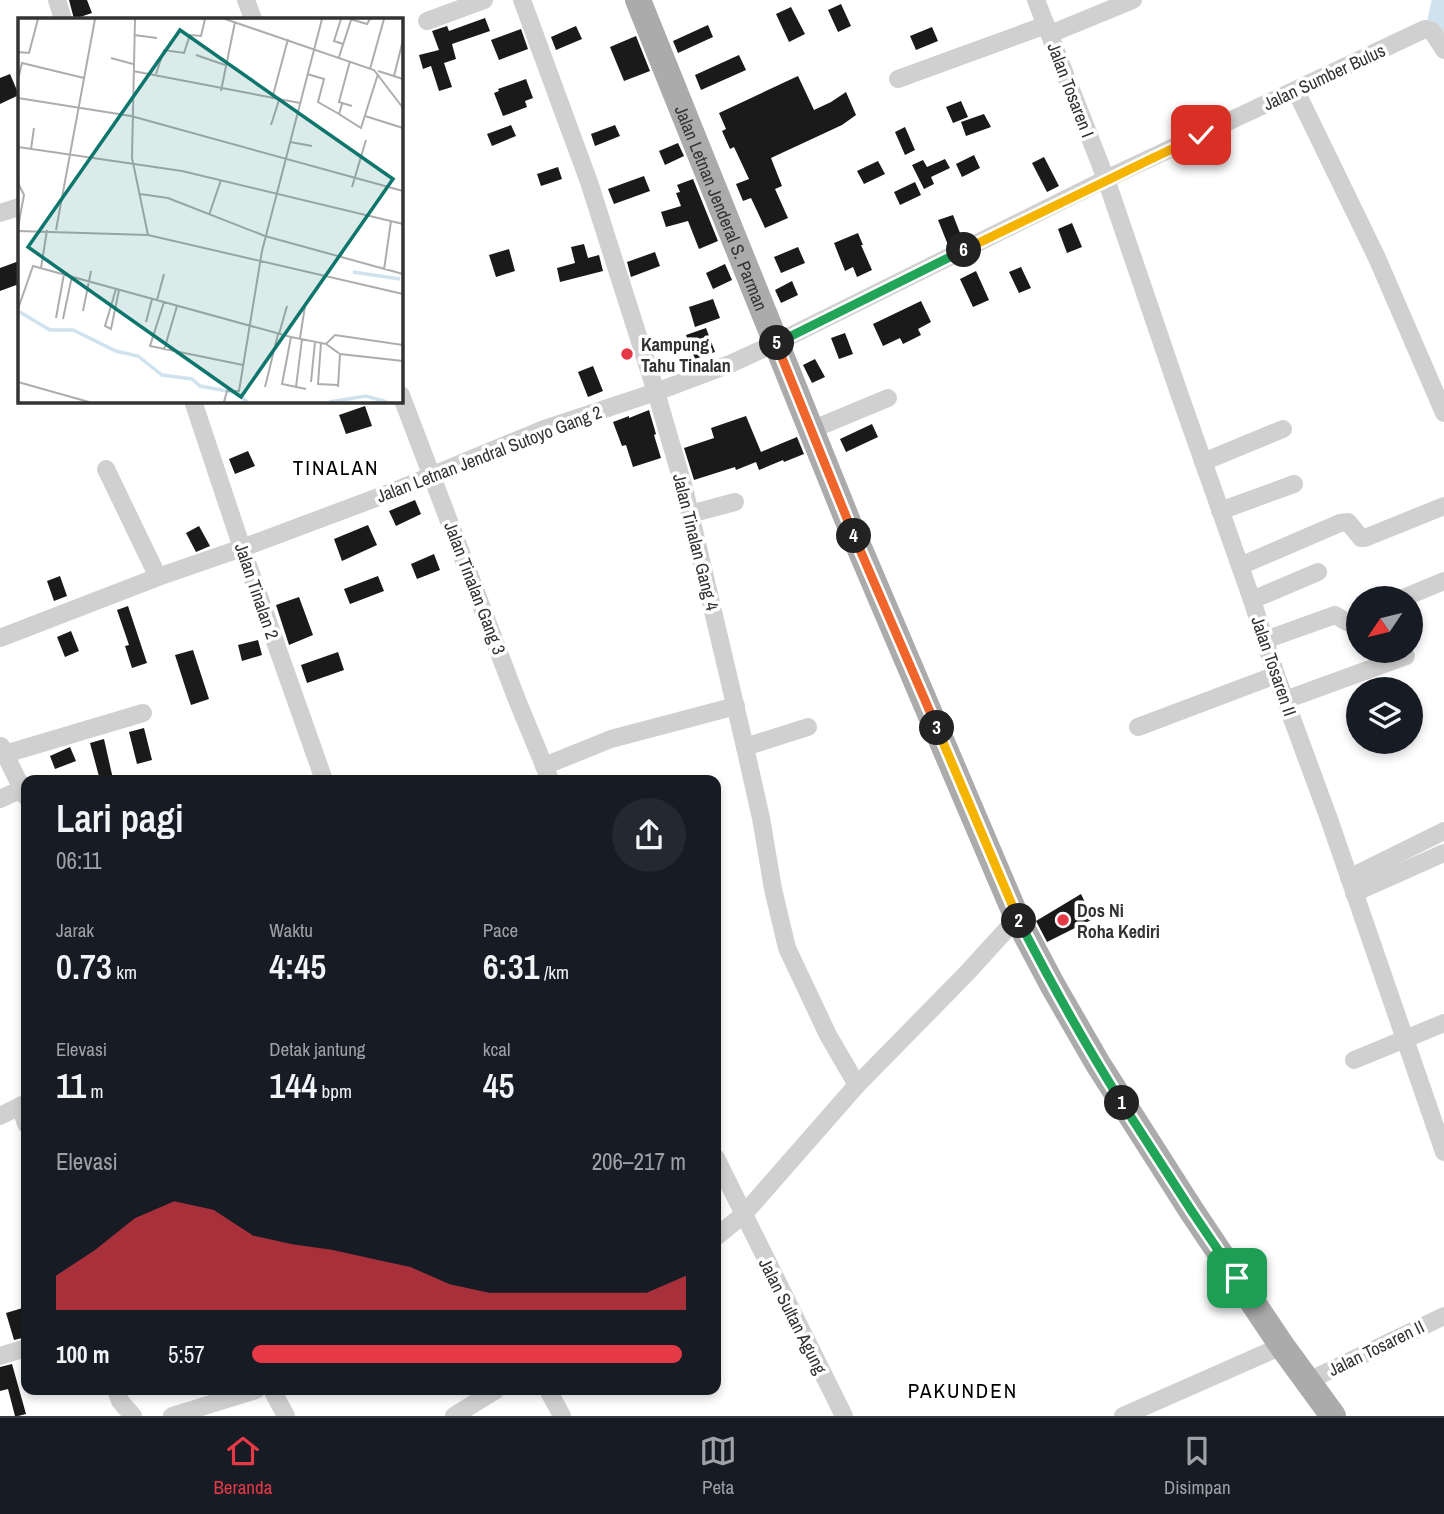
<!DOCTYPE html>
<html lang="id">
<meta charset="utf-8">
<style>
:root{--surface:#171b24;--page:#242831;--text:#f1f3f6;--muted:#9ea1a6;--line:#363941;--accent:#e63946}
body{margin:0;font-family:"Archivo Narrow",sans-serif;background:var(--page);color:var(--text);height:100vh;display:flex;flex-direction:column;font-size:26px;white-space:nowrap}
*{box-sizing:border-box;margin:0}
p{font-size:23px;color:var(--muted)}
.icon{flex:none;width:38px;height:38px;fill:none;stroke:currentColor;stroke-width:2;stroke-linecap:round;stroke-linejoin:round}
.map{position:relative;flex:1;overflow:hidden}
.panel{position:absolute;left:21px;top:775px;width:700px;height:620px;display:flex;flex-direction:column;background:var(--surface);border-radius:14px;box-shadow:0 4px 10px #0003}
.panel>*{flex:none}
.needle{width:46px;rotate:235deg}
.tools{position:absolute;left:1346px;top:586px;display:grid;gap:14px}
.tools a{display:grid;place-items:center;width:77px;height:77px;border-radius:50%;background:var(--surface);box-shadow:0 4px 10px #0003;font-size:35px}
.pin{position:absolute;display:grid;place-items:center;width:60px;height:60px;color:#fff;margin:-30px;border-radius:14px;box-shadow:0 4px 10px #0006}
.km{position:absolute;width:35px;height:35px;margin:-18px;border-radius:50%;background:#222;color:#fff;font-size:19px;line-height:35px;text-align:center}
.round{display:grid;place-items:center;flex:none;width:74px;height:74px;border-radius:37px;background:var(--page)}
.summary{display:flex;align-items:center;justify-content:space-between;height:119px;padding:0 35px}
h1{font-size:38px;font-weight:600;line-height:52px}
.metrics{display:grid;grid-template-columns:repeat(3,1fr);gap:10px;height:119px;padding:7px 35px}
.metrics div{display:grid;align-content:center}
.metrics b{font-size:35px;font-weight:600}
.metrics small{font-size:19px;font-weight:400}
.metrics p{font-size:19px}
.chart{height:196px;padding:14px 35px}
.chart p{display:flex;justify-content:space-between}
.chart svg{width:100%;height:126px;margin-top:7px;fill:var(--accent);opacity:.7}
ul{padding:0 35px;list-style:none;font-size:23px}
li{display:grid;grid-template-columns:112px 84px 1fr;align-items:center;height:52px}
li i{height:18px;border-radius:9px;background:var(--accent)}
.dock{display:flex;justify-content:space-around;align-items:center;height:98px;border-top:2px solid var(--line);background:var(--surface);font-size:19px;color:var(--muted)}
.dock a{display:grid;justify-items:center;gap:4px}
.dock .active{color:var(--accent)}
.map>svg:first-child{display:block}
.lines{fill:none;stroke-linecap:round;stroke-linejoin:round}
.river{stroke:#cfe2ee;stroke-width:24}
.building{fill:#1a1a1a}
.street{stroke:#d0d0d0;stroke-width:18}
.primary{stroke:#ababab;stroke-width:26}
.split-1-casing{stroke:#fff;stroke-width:14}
.split-2-casing{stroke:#fff;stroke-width:14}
.split-3-casing{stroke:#fff;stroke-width:14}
.split-4-casing{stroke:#fff;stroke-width:14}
.split-5-casing{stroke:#fff;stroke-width:14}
.split-6-casing{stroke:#fff;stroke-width:14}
.split-7-casing{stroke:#fff;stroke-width:14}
.split-8-casing{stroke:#fff;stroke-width:14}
.split-1{stroke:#22a559;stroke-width:9}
.split-2{stroke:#22a559;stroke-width:9}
.split-3{stroke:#f5b400;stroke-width:9}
.split-4{stroke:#f0652b;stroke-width:9}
.split-5{stroke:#f0652b;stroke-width:9}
.split-6{stroke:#22a559;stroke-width:9}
.split-7{stroke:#f5b400;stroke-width:9}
.split-8{stroke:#f5b400;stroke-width:9}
.poi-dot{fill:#e63946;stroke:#fff;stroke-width:2.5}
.labels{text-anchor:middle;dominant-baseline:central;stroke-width:7;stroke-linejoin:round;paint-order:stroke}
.street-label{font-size:18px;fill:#333;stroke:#fff}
.poi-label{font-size:18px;font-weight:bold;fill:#333;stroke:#fff;text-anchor:start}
.quarter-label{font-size:21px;letter-spacing:2px;fill:#000;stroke:#fff}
.inset-river{fill:none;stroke:#cfe2ee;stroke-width:3.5}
.inset-road{fill:none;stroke:#adadad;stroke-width:2}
.view{fill:#0f766e;fill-opacity:0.15;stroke:#0f766e;stroke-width:3.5}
.inset-edge{fill:none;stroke:#333;stroke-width:3.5}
</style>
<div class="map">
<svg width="1444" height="1416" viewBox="0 0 1444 1416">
<rect width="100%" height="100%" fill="#fff"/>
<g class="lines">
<path class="river" d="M1444,0L1439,23L1444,33"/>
</g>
<g class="building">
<path d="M69,0H87L92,13L74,19Z"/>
<path d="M841,4L851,26L838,32L828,10Z"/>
<path d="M791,7L805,34L789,42L776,14Z"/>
<path d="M485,18L490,31L452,44L456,59L444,63L452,87L439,91L431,66L423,69L419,55L439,50L432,31L447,26L449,31Z"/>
<path d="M708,25L713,37L678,53L673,41Z"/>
<path d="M576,26L582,39L556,50L551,37Z"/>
<path d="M932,27L938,41L916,50L910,36Z"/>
<path d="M521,29L528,49L499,60L491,40Z"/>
<path d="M636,36L650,71L624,81L610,47Z"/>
<path d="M739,55L746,70L701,90L695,75Z"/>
<path d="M10,74L19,95L0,104V78Z"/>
<path d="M798,76L814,110L831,102L846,92L856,115L842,125L771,158L782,186L775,189L788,218L765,228L751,198L743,201L736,184L749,179L734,147L730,149L722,131L726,129L719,113Z"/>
<path d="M526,79L533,98L525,101L527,107L503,116L494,93L499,91L498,89Z"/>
<path d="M961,101L968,117L953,123L946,107Z"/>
<path d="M984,114L991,127L966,136L961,122Z"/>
<path d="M511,125L516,136L492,146L487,134Z"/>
<path d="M615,125L620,136L595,146L591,134Z"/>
<path d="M905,127L915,150L905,155L895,132Z"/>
<path d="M678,143L684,156L665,165L659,151Z"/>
<path d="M974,155L980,168L962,177L956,164Z"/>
<path d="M1044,157L1059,186L1047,192L1032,163Z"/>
<path d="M945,159L950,168L931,177L934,184L924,189L912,165L923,160L927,167Z"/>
<path d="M878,161L885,174L864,184L857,171Z"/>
<path d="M558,167L562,179L541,186L537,174Z"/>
<path d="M644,176L650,191L614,204L608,189Z"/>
<path d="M693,179L718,241L699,249L688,221L666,227L661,212L681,206L676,193L680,192L677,185Z"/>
<path d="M915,182L921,195L900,205L894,192Z"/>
<path d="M953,215L962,238L948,245L938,220Z"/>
<path d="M1072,223L1082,247L1067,253L1058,229Z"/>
<path d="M858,233L863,245H861L872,270L857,277L853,267L845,271L834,243Z"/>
<path d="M584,244L588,258L599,255L603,271L560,282L557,268L575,263L571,247Z"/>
<path d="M798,247L805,263L781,273L774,257Z"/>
<path d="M509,249L515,271L496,277L489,255Z"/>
<path d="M655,252L660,266L631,277L627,262Z"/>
<path d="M19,261V284L0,291V268Z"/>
<path d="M725,264L732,280L713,289L706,273Z"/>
<path d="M1021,267L1031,288L1019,293L1009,272Z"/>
<path d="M976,271L989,300L973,307L960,279Z"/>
<path d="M792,281L798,295L781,303L775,290Z"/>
<path d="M713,299L720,318L695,327L689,307Z"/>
<path d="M921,301L931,322L918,329L921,335L903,344L900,338L883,346L873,324Z"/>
<path d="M706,328L715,352L695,359L686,335Z"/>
<path d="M845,333L853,354L839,359L831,338Z"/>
<path d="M815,359L825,377L812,383L803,365Z"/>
<path d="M593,366L603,391L588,397L578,372Z"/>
<path d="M365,406L372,426L346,434L339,415Z"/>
<path d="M649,410L656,434L654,435L661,458L633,467L626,445L622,446L613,422L629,416V418Z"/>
<path d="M746,416L761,452L797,437L804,454L784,462L783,460L759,470L756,462L736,470L735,467L694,480L684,448L714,438L711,428Z"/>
<path d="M872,424L878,437L846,452L840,439Z"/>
<path d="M248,451L255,466L235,474L229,459Z"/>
<path d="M415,500L421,514L396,526L389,511Z"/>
<path d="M368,525L377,545L342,561L334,539Z"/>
<path d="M199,526L210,546L196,552L186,533Z"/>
<path d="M434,554L440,570L417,579L411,564Z"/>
<path d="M60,576L67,596L54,601L47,581Z"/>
<path d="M378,576L384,591L350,604L344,589Z"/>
<path d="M299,597L313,635L289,645L276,605Z"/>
<path d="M128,606L147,663L132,668L125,646L129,645L117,610Z"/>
<path d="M71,631L79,651L65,657L57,637Z"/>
<path d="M258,640L262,655L242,661L238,645Z"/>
<path d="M193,650L209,699L191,705L175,655Z"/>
<path d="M338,652L344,670L307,683L301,665Z"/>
<path d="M144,728L152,760L137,764L129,732Z"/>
<path d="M104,739L113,779L100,780L90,743Z"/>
<path d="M70,747L76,761L55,769L50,756Z"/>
<path d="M1081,894L1093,919L1047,942L1036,921Z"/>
<path d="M26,1307V1337L14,1340L6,1313Z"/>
<path d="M12,1364L26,1414L18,1416H15L8,1389L0,1391V1367Z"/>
</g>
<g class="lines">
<g class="street">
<path d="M57,0L63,19"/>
<path d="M246,0L253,19"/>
<path d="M522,0L589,182L656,392L684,488L745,747L761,818L773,889L787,948L828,1035L857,1085"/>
<path d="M1036,0L1106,179L1179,393L1252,600L1276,675L1329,819L1444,1152"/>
<path d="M427,21L484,0"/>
<path d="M1050,34L1133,0"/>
<path d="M898,79L1046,25"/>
<path d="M1296,91L1377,258L1444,413"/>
<path d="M0,213L19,207"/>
<path d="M401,395L517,700L550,780"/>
<path d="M193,401L242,548L324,780"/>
<path d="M811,430L888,398"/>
<path d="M1203,462L1283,429"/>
<path d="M106,469L158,577"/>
<path d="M1220,511L1294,484"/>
<path d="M690,514L735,502"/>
<path d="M1240,566L1340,523L1348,522L1361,538H1365L1444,506"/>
<path d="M1403,598L1444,581"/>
<path d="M1252,600L1318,572"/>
<path d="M0,638L158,577L242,548L392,492L544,429L656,392L730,364L776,343L1106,179L1425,29L1432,31L1444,50"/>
<path d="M1265,640L1335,615L1347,622L1358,618"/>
<path d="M1285,700L1406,656"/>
<path d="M1138,727L1276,675"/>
<path d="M1,746L26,797"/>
<path d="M745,747L808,727"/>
<path d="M5,754L143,713"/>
<path d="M544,766L611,739L736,706"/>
<path d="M0,799L22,789"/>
<path d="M1349,878L1444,831"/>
<path d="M1354,893L1444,853"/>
<path d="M1354,1060L1444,1023"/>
<path d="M20,1106L26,1124"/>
<path d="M0,1116L26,1103"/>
<path d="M716,1158L844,1416"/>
<path d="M716,1237L743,1215L857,1085L966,974L1017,918"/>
<path d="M0,1356L26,1348"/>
<path d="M1308,1381L1444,1316"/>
<path d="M116,1390L120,1401L133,1416"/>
<path d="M272,1390L286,1416"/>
<path d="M548,1390L562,1416"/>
<path d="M172,1416L256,1390"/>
<path d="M454,1416L496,1390"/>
<path d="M1123,1416L1282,1346"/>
</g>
<path class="primary" id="s1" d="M638,0L847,519L1017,918L1053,986L1098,1064L1191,1210L1282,1346L1333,1416"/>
</g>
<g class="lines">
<g class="split-1-casing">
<path id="split-1" d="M1122,1103L1191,1210L1237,1278"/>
</g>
<g class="split-2-casing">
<path id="split-2" d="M1019,921C1051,983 1085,1044 1122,1103"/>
</g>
<g class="split-3-casing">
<path id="split-3" d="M937,728L1019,921"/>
</g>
<g class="split-4-casing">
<path id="split-4" d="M854,536L937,728"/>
</g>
<g class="split-5-casing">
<path id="split-5" d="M777,343H776L854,536"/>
</g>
<g class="split-6-casing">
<path id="split-6" d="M777,343L964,250"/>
</g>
<g class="split-7-casing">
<path id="split-7" d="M964,250L1153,158"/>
</g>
<g class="split-8-casing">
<path id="split-8" d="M1153,158L1201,135"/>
</g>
<use href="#split-1" class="split-1"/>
<use href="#split-2" class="split-2"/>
<use href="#split-3" class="split-3"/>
<use href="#split-4" class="split-4"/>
<use href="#split-5" class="split-5"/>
<use href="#split-6" class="split-6"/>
<use href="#split-7" class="split-7"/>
<use href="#split-8" class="split-8"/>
</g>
<g class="poi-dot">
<circle cx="627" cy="354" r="7"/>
<circle cx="1063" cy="920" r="7"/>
</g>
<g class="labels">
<g class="street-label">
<text transform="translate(1324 77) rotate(-25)">Jalan Sumber Bulus</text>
<text transform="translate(1071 90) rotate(69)">Jalan Tosaren I</text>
<text stroke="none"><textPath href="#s1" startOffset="224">Jalan Letnan Jenderal S. Parman</textPath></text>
<text transform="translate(489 454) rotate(-21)">Jalan Letnan Jendral Sutoyo Gang 2</text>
<text transform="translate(696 542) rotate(76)">Jalan Tinalan Gang 4</text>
<text transform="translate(475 588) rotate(69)">Jalan Tinalan Gang 3</text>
<text transform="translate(257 591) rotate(71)">Jalan Tinalan 2</text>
<text transform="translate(1274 666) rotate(71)">Jalan Tosaren II</text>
<text transform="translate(793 1316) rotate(63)">Jalan Sultan Agung</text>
<text transform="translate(1376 1348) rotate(-26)">Jalan Tosaren II</text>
</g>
<g class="poi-label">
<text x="641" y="344">Kampung<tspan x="641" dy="21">Tahu Tinalan</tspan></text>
<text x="1077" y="910">Dos Ni<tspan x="1077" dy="21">Roha Kediri</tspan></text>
</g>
<g class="quarter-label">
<text x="336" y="467">TINALAN</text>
<text x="963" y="1390">PAKUNDEN</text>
</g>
</g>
<g transform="translate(18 18)">
<rect width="385" height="385" fill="#fff"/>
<path class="inset-river" d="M335,254L382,261M0,293L32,312H55L98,333L120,338L144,357L174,361L182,368L220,375L229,384M311,384L348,378L369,384"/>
<path class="inset-road" d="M117,1L114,140L130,217M207,1L356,52L385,90M323,1L316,23L325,26M332,1L349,6L352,1M116,17L139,20M0,34L11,35L20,1M178,37L207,47M321,39L333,2M93,40L115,46M332,43L321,84L334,88M352,51L366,1M115,53L282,85M360,53L385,61M138,56L146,32L166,35L172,17L183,18L187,1M289,56L306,61L300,84L321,96M376,58L385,22M0,62L4,45L66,60M203,73L217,4M0,80L113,98L385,173M254,81L270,21M324,86L321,96L343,110L360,56M347,98L385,110M253,107L261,82M272,124L294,128M0,129L164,153L385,206M13,131L16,110M0,165L6,177L0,209M334,169L348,122M122,176L150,180L247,218L385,256M191,197L203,162M38,212L77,1M0,213L130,217L385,276M23,250L29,212M366,252L373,203M385,270V305M98,271L87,308L93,311L101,272M139,282L146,256M146,284L132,328L225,347M0,291L15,248L273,319L308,326L317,317L385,327M65,293L73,253M38,300L46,256M45,301L54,258M128,304L134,281M261,316L269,288M273,319L264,366L288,371M282,320L287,288M303,325L300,366L320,367M308,326L322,336L385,343M146,332L159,288M0,364L71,384M293,364L297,324M247,369L260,316M278,369L284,321M320,369L322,336M206,384L209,373H221L244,233L304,1"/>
<path class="view" d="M162,12L375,161L223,379L10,229Z"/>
<rect width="385" height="385" class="inset-edge"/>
</g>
</svg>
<div class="tools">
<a><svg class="needle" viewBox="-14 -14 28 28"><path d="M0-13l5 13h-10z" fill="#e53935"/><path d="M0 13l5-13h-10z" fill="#9ea1a6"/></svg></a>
<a><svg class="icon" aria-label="layers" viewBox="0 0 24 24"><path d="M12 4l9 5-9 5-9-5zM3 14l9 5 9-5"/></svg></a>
</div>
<div class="pin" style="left:1237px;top:1278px;background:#1e9e55"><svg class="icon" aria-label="arrive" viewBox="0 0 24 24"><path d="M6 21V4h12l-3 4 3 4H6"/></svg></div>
<div class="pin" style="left:1201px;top:135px;background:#d93025"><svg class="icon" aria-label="check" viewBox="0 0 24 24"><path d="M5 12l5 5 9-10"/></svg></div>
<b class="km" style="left:1122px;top:1103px">1</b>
<b class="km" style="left:1019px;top:921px">2</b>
<b class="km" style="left:937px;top:728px">3</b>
<b class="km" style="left:854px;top:536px">4</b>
<b class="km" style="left:777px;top:343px">5</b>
<b class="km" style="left:964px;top:250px">6</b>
<section class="panel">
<div class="summary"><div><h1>Lari pagi</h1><p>06:11</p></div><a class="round"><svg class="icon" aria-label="share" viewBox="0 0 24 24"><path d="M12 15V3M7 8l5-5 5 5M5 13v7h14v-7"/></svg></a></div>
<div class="metrics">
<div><p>Jarak</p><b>0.73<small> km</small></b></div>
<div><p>Waktu</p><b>4:45</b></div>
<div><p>Pace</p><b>6:31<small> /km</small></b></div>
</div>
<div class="metrics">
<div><p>Elevasi</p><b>11<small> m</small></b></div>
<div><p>Detak jantung</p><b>144<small> bpm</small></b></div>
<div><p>kcal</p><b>45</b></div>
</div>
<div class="chart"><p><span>Elevasi</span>206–217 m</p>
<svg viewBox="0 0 160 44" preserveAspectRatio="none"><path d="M0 44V32L10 23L20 12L30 6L40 9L50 18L60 21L70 23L80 26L90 29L100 35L110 38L120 38L130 38L140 38L150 38L160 32V44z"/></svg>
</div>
<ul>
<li><b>100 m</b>5:57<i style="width:99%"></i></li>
</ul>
</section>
</div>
<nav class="dock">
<a class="active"><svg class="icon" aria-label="home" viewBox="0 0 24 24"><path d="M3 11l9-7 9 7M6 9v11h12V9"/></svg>Beranda</a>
<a><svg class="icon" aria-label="map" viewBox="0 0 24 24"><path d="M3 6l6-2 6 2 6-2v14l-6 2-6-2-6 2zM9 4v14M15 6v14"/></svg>Peta</a>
<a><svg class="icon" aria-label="saved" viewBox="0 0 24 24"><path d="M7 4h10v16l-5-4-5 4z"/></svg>Disimpan</a>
</nav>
